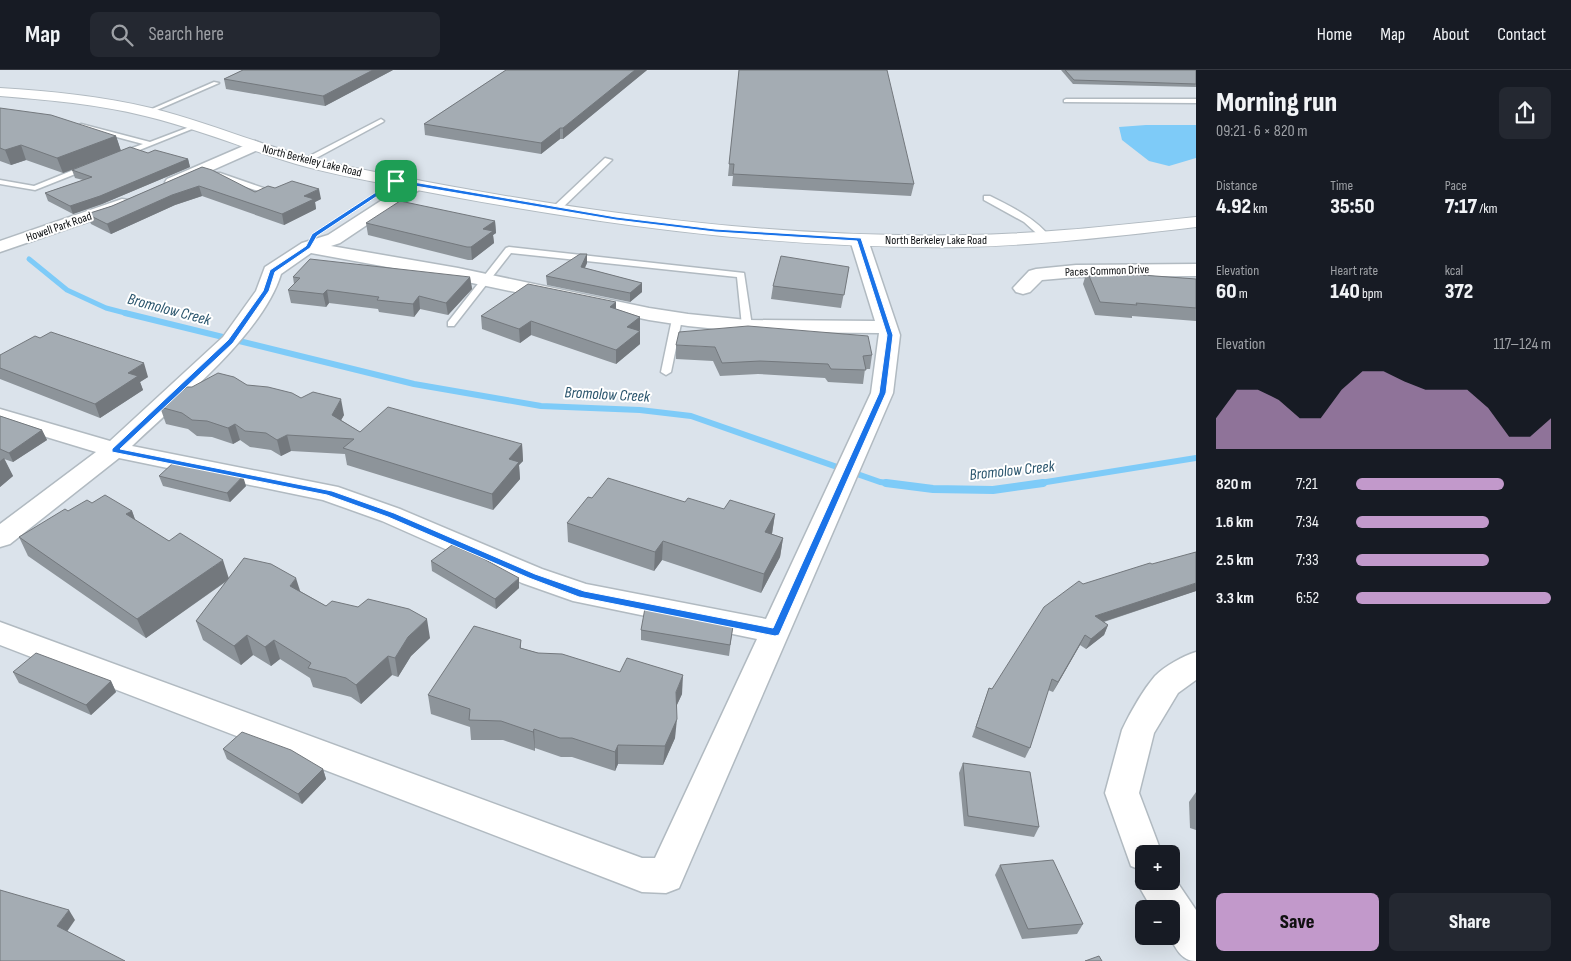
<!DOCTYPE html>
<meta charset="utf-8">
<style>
:root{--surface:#171b24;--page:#242831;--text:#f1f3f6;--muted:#9ea1a6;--line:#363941;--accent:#c299cb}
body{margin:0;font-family:"Sofia Sans Condensed",sans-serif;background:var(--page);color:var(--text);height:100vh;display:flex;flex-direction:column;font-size:19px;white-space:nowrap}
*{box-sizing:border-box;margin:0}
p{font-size:16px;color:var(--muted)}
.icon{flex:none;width:28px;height:28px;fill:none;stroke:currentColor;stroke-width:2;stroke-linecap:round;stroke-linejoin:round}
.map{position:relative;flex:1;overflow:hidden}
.sheet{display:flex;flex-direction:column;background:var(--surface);width:375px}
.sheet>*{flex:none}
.fabs{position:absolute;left:1135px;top:775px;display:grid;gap:10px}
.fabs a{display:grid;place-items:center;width:45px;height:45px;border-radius:8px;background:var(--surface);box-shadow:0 5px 20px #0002;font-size:25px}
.pin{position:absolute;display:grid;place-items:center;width:42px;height:42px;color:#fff;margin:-21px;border-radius:10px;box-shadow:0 2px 8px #0006}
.round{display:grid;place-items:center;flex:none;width:52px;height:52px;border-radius:8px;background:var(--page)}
.summary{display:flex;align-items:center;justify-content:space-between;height:85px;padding:0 20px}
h1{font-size:28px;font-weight:800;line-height:38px}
.metrics{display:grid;grid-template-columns:repeat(3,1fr);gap:8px;height:85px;padding:5px 20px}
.metrics div{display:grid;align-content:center}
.metrics b{font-size:21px;font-weight:800}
.metrics small{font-size:14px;font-weight:400}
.metrics p{font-size:14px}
.chart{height:140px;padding:10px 20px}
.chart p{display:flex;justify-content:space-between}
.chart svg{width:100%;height:90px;margin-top:5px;fill:var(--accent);opacity:.7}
.action{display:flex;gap:10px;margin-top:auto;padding:10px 20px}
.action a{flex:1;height:58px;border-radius:8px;background:var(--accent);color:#111;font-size:20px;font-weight:800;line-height:58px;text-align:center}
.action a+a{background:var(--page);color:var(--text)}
ul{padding:0 20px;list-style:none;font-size:16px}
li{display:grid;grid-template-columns:80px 60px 1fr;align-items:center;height:38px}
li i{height:12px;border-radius:6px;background:var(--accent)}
header{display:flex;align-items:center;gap:30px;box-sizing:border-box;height:70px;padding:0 25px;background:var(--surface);border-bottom:1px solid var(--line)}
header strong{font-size:24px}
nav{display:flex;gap:28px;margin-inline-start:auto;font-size:18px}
.search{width:350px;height:45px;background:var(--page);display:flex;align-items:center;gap:12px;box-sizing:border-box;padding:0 18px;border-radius:8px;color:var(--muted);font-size:19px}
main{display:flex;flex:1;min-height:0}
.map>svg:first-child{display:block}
.water{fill:#7ecbf8}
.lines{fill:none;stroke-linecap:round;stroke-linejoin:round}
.stream-far2{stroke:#7ecbf8;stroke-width:5}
.stream-far1{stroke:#7ecbf8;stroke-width:6}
.stream{stroke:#7ecbf8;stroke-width:8}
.service-casing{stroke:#b1bac1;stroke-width:3}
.minor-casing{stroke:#b1bac1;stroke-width:3}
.tertiary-casing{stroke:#b1bac1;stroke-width:2}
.service{fill:#fff;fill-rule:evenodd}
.minor{fill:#fff;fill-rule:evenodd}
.tertiary{fill:#fff;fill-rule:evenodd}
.wall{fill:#8d949a}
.shaded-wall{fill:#73787d}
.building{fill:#a4acb3;stroke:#73787d}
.route{fill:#1a73e8;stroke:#fff;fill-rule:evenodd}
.labels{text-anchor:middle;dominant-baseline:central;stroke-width:4;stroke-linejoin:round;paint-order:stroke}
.far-street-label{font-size:12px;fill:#0b0e10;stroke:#fff}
.water-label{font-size:16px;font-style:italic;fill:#2a556d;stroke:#fff}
</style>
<header>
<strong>Map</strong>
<div class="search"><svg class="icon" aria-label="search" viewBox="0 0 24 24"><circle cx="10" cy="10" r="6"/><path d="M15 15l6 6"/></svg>Search here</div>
<nav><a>Home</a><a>Map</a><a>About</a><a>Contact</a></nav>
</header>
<main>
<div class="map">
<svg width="1196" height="891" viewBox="0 0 1196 891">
<rect width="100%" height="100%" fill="#dbe3eb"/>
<path class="water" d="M1146,55H1196V88L1169,96L1149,91L1122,70L1119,57Z"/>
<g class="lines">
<path class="stream-far2" d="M29,189L67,220L106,238L129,244"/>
<g class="stream-far1">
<path d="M125,243L414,314L541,336L640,340L691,346L880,412L895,414"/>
<path d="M1034,414L1196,388"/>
</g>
<path class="stream" d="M886,413L933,419L993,420L1043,413"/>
<g class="service-casing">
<g id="service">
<path d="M214,12L219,13L150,43L145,42Z"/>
<path d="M1066,29H1196V33L1064,32V30Z"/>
<path d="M381,49L384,51L383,52L307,93L300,91Z"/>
<path d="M81,54L150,72L192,56L197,57L122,87L118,85L119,83L143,74L79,57L78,56Z"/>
<path d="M605,88L612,90L559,141H553V137Z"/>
<path d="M86,95L93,97L35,120L0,114V110L34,116Z"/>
<path d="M214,103H220L272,121L265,123L214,107Z"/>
<path d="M984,126H990C1012,137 1035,148 1051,168L1044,170L1024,152L984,130Z"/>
<path d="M509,177L744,203L752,256L747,259L742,256L737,207L511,183L454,256H448V252L506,178Z"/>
<path d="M677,246L682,249L671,302L666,305L661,302L672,249Z"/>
</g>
</g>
<g class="minor-casing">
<g id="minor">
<path d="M255,71L260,73L263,76L260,79L179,115H167L165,112L167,109Z"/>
<path d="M416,110L422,112L424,115L422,118L340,173L331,176L458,198L649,238L688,244L747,250L875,251L850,170L853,166L859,165L865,166L868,170L900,265L893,323L679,818L666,823L642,822L0,575V552L642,788H655L757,569L573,531L522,513L382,451L323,430L119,388L10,474L0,477V454L96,382L0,353V339L110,371L223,267L256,221L265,197L302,173L328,165L410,112ZM311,183L458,210L649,250L688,256L747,262L879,263L871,323L766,549L586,514L542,499L400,439L338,417L132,376C178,332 263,264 281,204Z"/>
<path d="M122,129L128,130L130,134L128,138L0,182V171Z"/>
<path d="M1196,194V206L1076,207L1042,210L1030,222L1023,224L1016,222L1013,218L1029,201L1036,199L1076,195Z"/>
<path d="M1196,582V610L1178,623L1154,663L1139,723L1162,784H1144V811H1171V803L1196,840V891C1181,891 1176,878 1169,866H1171V839H1152L1136,811L1141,800L1131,796L1105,723L1122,660C1130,643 1143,620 1155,606C1165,596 1183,586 1196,582Z"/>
</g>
</g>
<g class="tertiary-casing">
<path id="tertiary" d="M0,18C51,21 101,26 151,38C204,51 255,73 308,87C335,94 363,100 391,105C580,142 773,169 965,165C1043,164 1119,155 1196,147V157C1119,166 1043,175 965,177C772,180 580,152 391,115C359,109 327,103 296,94C245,79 196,58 145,46C97,34 49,30 0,26Z"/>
</g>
<use href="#service" class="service"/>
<use href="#minor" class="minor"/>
<use href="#tertiary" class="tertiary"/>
</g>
<g class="wall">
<path d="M243,0H393L325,36L226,19L224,9Z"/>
<path d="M506,0H647L563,69H560L541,84L425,65L424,54Z"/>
<path d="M739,0L914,114L911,126L732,116L733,106H728Z"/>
<path d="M1061,0H1196V17L1073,14Z"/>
<path d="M0,38L116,66L121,81L63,103L26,90L11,95L0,91Z"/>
<path d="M188,89L190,97L102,134L73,144L48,131L45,123L83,110L75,108L72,100Z"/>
<path d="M202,97L255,122L275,118L321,129L315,132L316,139L284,155L202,126L175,135L111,164L91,154L87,144L112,136Z"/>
<path d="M495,151L496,163L493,165L494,173L472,190H468L368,165L366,153Z"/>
<path d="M587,184V193L585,198L642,213V222L630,232L547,215L546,206Z"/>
<path d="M849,197L841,238L771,229L773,216Z"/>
<path d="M1087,201L1196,209V251L1132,246V248L1095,245L1083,214Z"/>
<path d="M293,207H470L472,219L448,245L420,239L414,247L379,242L378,239L329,233L326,237L291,233L288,220L294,214Z"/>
<path d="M616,232V239L640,247V260H639L640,261V274L616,294L531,265L520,273L482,259L481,246Z"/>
<path d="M676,275L872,285L870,299H865L863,314L828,312L825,308L758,304L720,306L713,291L676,289Z"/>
<path d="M0,285L148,307L140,312L143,320L100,348L0,309Z"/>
<path d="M247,315L301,328L344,345L341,350L360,362L522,374L523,391L519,395L520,409L493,440L347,395L345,384L291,381L281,386L271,380L250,377L240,370L233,374L212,367L197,366L188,359L166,354L160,337L192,317Z"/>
<path d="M0,346L42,360L47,370L13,392L4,389L13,406L0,417Z"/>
<path d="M159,406L246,416L230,432L163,416Z"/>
<path d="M592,428L685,432L724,439L775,444L772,464L783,468L780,487L761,523L662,490L654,501L568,472L567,453Z"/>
<path d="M92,433L132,441L135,450L229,508L300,521L326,536L430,568L411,586L398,607L392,605L361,634L351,627L313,617L310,608L280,589L271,596L253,585L241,595L203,570L196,551L227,511L146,568L28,486L19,467Z"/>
<path d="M431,491L519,518L496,539L432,501Z"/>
<path d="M1083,514L1196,521L1104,552L1108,555L1104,565L1086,579L1080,575L1053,622L1048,620L1030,678L1025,688L972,667L989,618L992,619Z"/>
<path d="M733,556L729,586L641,570V560Z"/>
<path d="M521,570V578L682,624L676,637L675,668L663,695L618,694L615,701L572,687H561L535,678V681L503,670H471L470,657L431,644L428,625Z"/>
<path d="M13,602L111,611L116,622L91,645L19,613Z"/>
<path d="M223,679L323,699L326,709L302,734L227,689Z"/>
<path d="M963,693L1039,757L1034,767L964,756L959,703Z"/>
<path d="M1196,722V760L1190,758L1189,732Z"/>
<path d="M1000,795L1083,854L1077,864L1022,869L995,805Z"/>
</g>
<g class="shaded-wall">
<path d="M373,0H393L325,36L323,26Z"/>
<path d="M635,0H647L563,69V58Z"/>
<path d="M560,58V69L541,84V73Z"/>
<path d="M116,66L121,81L63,103L57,88Z"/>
<path d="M21,75L26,90L11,95L5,80Z"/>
<path d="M188,89L190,97L102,134L73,144L70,136Z"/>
<path d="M199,116L202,126L175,135L111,164L107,154L172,125Z"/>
<path d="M319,119L321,129L315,132L316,139L284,155L282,144L304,126Z"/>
<path d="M495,151L496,163L493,165L494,173L472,190L471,177L483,159Z"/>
<path d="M587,184V193L581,205V197Z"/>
<path d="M470,207L472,219L448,245L446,233Z"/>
<path d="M642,213V222L630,232V223Z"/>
<path d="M327,220L329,233L326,237L323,224Z"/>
<path d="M419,226L420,239L414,247L413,234Z"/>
<path d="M616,232V245L610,237Z"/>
<path d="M640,247V260L627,270V257Z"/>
<path d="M531,251V265L520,273L519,259Z"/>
<path d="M640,261V274L616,294V280Z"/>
<path d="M144,293L148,307L140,312L143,320L100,348L95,334L128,303Z"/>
<path d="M341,329L344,345L335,361L332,345Z"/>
<path d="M235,354L240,370L233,374L228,358Z"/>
<path d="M42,360L47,370L13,392L9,383Z"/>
<path d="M287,365L291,381L281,386L277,370Z"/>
<path d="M522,374L523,391L519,395L520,409L493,440L492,424L509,389Z"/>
<path d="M4,388L13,406L0,417V391Z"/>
<path d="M243,406L246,416L230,432L227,423Z"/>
<path d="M132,441L139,460L126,444Z"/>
<path d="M775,444L772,463L762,481L765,462Z"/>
<path d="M783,468L780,487L761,523L764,504Z"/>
<path d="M663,471L662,490L654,501L655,482Z"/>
<path d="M223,490L229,509L146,568L137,549Z"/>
<path d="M296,508L302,527L290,516Z"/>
<path d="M519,508V518L496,539L495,529Z"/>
<path d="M1196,513V521L1090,556L1095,546Z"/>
<path d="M427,549L430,568L411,586L398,607L395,588L408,567Z"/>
<path d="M1108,555L1104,565L1086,579L1091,569Z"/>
<path d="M247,565L253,585L241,595L234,576Z"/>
<path d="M1085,565L1080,575L1053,622L1058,612Z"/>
<path d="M274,570L280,589L271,596L265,577Z"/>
<path d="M388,586L392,605L361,634L356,615Z"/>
<path d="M683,605L682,624L674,641L676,622Z"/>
<path d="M111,611L116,622L91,645L86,635Z"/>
<path d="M677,649L675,668L663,695L665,676Z"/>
<path d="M534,659L535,678V681L533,662Z"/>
<path d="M618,675V694L615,701V682Z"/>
<path d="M323,699L326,709L302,734L298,724Z"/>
<path d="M69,840L75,850L64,866L57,856Z"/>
</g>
<g class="building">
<path d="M243,0H373L323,26L224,9Z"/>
<path d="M506,0H635L563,58H560L541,73L424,54Z"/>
<path d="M739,0H887L914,114L733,104L734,94H729Z"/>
<path d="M1065,0H1196V14L1074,10Z"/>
<path d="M0,38L51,45L116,66L57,88L21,75L5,80L0,78Z"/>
<path d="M130,77L148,83L155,80L188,89L100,126L70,136L45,123L92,107L72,100Z"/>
<path d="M202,97L212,100L255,122L268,116L275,118L292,111L319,119L304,126L314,129L282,144L199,116L172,125L107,154L87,144L112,136Z"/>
<path d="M400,131L495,151L483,159L493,161L471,177H467L366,153Z"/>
<path d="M580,184H587L581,197L642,213L630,223L546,206Z"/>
<path d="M781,186L849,197L844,225L773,216Z"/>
<path d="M310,189L470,207L446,233L419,226L413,234L377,230L379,227L327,220L323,224L288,220L300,208L293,207Z"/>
<path d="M1087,201L1196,209V238L1136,233L1137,235L1100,232Z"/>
<path d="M528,214L616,232L610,237L640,247L627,257L640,261L616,280L531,251L519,259L481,246Z"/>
<path d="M748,256L868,266L872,285L863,286L866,300L831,299L828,294L760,291L722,293L715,277L676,275L679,262Z"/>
<path d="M51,262L144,293L128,303L138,306L95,334L0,298V285L35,266L40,268Z"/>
<path d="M218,303L234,307L247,315L268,317L292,323L301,328L313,322L341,329L332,345L360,362L388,337L522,374L509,389L519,392L492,424L343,378L354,369L287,365L277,370L266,363L245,361L235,354L228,358L207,351L192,350L182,343L160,337L187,317H192Z"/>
<path d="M0,346L42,360L9,383L0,379Z"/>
<path d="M174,392L243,406L227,423L159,406Z"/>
<path d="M608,408L685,432L688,428L724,439L730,430L775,444L765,462L783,468L764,504L663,471L655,482L567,453L588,427L592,428Z"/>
<path d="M105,425L132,441L126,444L169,471L180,463L223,490L137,549L19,467L65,439L68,441L87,430L92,433Z"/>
<path d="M452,475L482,488L519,508L495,529L431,491Z"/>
<path d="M1196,482V513L1095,546L1108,555L1091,569L1085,565L1058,612L1052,609L1030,678L976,657L989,618L992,619L1044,537L1079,511L1083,514L1150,493L1152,494Z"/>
<path d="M244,488L271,494L296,508L290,516L326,536L332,531L358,537L368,529L409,539L427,549L408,567L395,588L388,586L356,615L346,608L308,598L311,593L274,570L265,577L247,565L234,576L196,551Z"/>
<path d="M645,538L733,556L730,575L641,560Z"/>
<path d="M474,556L521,570L520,578L538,583L562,584L620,602L627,588L683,605L676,622L677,649L665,676L618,675L615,682L572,668H560L534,659L533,662L501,651L469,650L470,639L428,625Z"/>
<path d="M36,583L111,611L86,635L13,602Z"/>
<path d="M242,662L291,680L323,699L298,724L223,679Z"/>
<path d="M963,693L1030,702L1039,757L968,746Z"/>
<path d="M1053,790L1083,854L1028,859L1000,795Z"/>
<path d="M0,820L69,840L57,856L125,891H0Z"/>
<path d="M1099,886L1102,891H1085Z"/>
</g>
<path class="route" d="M396,109L616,147L715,159L861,168L893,265L886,323L779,565L775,566L579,527L529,508L388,447L327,425L112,382V379L228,270L263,221L270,200L306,176L312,164ZM397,113L616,150L715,162L857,171L887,265L879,323L773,558L584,521L535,504L394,443L332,421L120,379L233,273L269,221L275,202L310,178L317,166Z"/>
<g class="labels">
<g class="far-street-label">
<text transform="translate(312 91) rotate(14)">North Berkeley Lake Road</text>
<text transform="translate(59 157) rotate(-19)">Howell Park Road</text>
<text x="936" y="170">North Berkeley Lake Road</text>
<text transform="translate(1107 201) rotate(-2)">Paces Common Drive</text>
</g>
<g class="water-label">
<text transform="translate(169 240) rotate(15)">Bromolow Creek</text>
<text transform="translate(607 325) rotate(3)">Bromolow Creek</text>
<text transform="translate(1012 401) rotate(-6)">Bromolow Creek</text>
</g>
</g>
</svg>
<div class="fabs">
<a>+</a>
<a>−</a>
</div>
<div class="pin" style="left:396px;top:111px;background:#1e9e55"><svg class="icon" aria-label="arrive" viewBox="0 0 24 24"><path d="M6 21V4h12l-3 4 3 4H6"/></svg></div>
</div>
<section class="sheet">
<div class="summary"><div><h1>Morning run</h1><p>09:21 · 6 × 820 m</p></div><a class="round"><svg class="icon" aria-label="share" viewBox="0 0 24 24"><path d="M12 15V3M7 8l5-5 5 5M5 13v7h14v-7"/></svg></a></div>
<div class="metrics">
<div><p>Distance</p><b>4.92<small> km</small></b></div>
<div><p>Time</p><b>35:50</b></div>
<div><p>Pace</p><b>7:17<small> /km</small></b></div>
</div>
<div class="metrics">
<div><p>Elevation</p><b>60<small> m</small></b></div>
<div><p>Heart rate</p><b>140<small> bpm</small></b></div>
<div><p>kcal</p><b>372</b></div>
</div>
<div class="chart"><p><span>Elevation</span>117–124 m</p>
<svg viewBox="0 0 160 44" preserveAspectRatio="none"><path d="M0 44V29L10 15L20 15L30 20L40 29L50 29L60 15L70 6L80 6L90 11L100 15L110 15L120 15L130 24L140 38L150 38L160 29V44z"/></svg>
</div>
<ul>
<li><b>820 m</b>7:21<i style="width:76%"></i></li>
<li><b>1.6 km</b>7:34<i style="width:68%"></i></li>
<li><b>2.5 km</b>7:33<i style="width:68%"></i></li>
<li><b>3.3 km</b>6:52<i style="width:100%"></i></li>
</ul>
<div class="action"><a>Save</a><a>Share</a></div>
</section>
</main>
